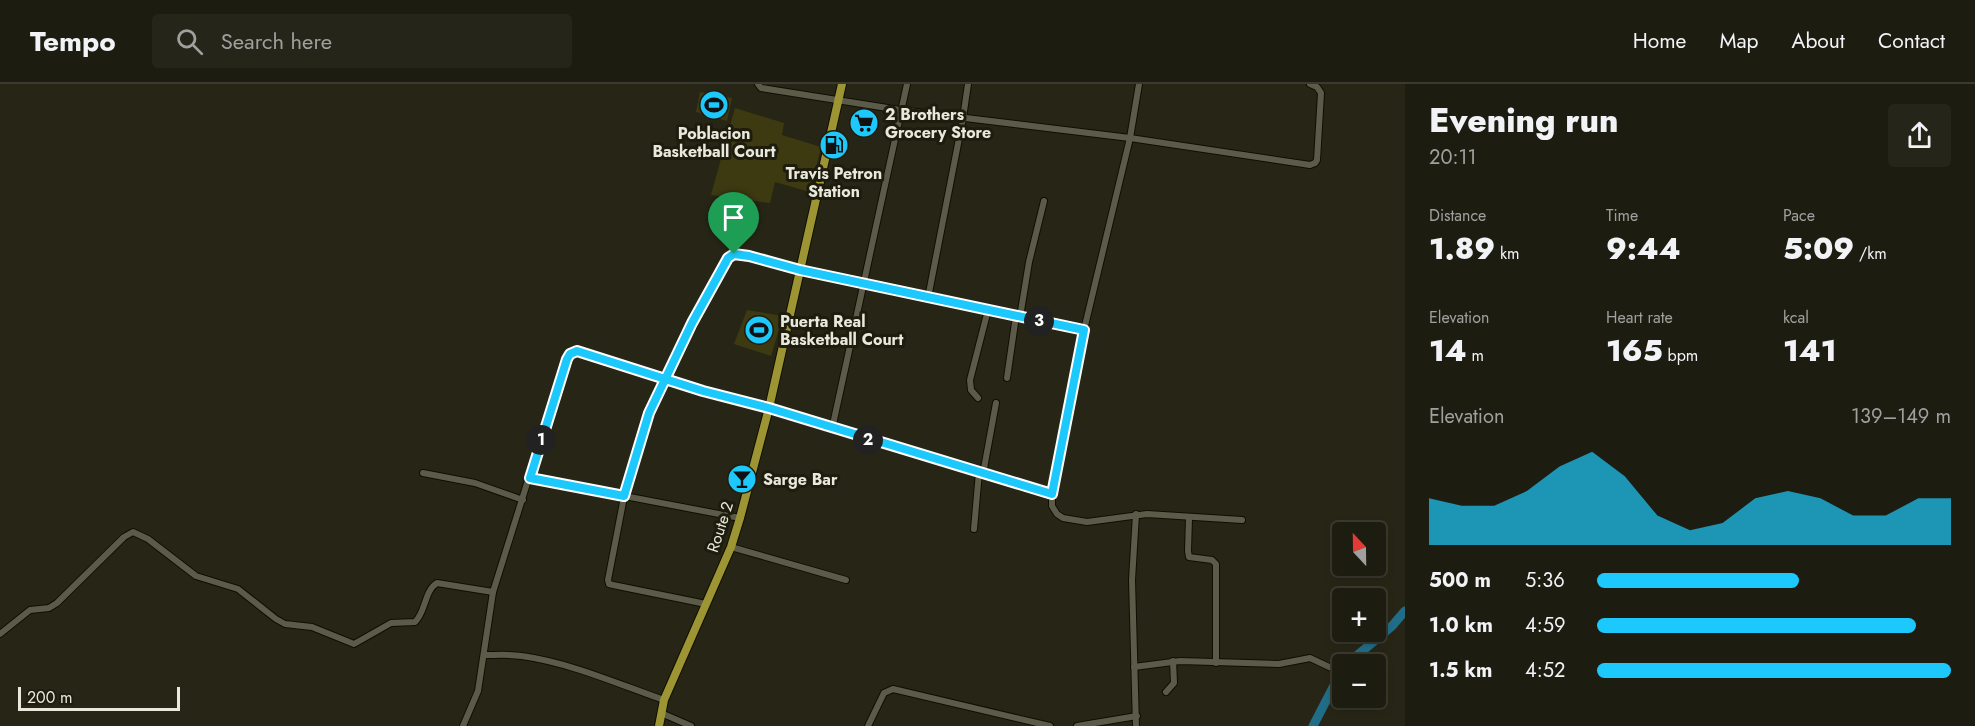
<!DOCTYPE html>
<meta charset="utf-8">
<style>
:root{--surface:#1d1c10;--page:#252519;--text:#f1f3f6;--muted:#a0a19f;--line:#3b3a30;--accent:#1dc9fc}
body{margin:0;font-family:Jost,sans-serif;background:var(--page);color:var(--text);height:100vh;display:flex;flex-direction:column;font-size:22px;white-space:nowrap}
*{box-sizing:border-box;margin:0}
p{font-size:20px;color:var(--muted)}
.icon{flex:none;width:33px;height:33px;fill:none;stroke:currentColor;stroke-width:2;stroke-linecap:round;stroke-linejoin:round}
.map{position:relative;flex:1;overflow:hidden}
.details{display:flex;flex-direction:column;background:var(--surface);width:570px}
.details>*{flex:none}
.needle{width:39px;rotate:338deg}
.controls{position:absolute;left:1332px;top:438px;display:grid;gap:12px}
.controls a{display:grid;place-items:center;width:54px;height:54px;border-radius:6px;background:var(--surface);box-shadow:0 3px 9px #0003,0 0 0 2px var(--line);font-size:30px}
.scale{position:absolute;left:18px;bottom:15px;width:162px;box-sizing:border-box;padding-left:6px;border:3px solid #e8e8dd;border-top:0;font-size:16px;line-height:21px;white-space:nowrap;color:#e8e8dd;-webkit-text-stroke:4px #1d1c0d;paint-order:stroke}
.pin{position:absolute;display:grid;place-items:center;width:51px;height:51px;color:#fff;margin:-62px -26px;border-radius:50% 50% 50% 0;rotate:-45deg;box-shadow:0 0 6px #0007}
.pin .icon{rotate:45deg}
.km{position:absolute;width:30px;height:30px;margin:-15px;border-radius:50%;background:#222;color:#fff;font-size:16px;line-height:30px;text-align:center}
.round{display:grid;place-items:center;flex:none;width:63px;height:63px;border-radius:6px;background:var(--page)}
.head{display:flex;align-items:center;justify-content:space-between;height:102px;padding:0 24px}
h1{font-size:33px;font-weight:800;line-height:45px}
.stats{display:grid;grid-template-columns:repeat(3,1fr);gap:9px;height:102px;padding:6px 24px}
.stats div{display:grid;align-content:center}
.stats b{font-size:30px;font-weight:800}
.stats small{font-size:16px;font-weight:400}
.stats p{font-size:16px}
.chart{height:168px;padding:12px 24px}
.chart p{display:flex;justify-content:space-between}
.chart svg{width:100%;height:108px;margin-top:6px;fill:var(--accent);opacity:.7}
ul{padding:0 24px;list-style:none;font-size:20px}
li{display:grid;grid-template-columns:96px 72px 1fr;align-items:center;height:45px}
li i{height:15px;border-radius:8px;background:var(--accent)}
header{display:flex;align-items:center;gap:36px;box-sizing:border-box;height:84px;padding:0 30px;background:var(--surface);border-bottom:2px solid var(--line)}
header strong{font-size:28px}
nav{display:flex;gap:33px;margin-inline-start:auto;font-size:21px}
.search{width:420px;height:54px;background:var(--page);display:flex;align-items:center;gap:15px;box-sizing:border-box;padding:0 21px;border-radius:6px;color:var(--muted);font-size:22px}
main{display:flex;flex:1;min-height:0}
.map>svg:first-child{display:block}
.green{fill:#3d3a12}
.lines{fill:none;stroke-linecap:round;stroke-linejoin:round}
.river{stroke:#216d87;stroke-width:9}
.minor-casing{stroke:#100e02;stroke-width:8}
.highway-casing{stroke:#100e02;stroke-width:10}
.minor{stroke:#5c5b49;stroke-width:6}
.highway{stroke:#9d9533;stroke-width:8}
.route-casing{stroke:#fff;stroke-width:12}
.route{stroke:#1dc9fc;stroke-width:8}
.labels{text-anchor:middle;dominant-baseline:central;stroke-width:6;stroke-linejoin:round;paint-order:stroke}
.poi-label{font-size:16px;font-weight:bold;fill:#e8e8dd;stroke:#1d1c0d;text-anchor:start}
.street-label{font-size:16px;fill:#e8e8dd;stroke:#1d1c0d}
</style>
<header>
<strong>Tempo</strong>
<div class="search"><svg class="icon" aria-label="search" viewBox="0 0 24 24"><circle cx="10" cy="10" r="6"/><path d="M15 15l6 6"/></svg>Search here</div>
<nav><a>Home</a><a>Map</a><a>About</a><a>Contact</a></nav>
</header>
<main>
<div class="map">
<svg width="1405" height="642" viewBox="0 0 1405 642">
<rect width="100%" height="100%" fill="#272616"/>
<g class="green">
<path d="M700,8L732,14L727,37L696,28Z"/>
<path d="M735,24L784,39L782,51L821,63L810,108L775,98L770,119L711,111Z"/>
<path d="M747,226L783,232L771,272L734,260Z"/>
</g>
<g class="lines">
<g class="river">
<path d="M1347,580L1392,542L1405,527"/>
<path d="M1313,642L1342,586"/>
</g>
<g class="minor-casing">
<g id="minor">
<path d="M758,0L761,4L900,26L1130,54L1310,81L1315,79L1317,76L1321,9L1317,3L1310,0"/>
<path d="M1139,0L1130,54L1084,246L1052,410V422L1057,430L1063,434L1087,438L1147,430L1242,436"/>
<path d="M928,214L963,34L968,0"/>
<path d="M1020,233L1029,178L1044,117"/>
<path d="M1007,294L1016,232"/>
<path d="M978,314L971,306L970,296L988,226"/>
<path d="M832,345L907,0"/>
<path d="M423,389L475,399L523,416"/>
<path d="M983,390L996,319"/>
<path d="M530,394L740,434"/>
<path d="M1189,434L1188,467L1189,473L1212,476L1216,480V579"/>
<path d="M974,445L979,388"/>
<path d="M731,463L846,496"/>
<path d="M706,520L613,501L609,500L608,496L624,413L649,329L692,239L730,172L738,169L800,186L1084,246"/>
<path d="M0,550L30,526L49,524L57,519L124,453L133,448L148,455L196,492L238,505L276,535L285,540L312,543L354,560L391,539L415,538C426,528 424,507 437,499L493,508"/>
<path d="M485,571C497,571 510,570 522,572C571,579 618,600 664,616"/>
<path d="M1134,583L1180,577L1279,580L1310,574L1342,589"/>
<path d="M1376,587H1380"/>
<path d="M1166,608L1174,599L1173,577"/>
<path d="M661,629L691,642"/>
<path d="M463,642L478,607L493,508L566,275L574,267L618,279L703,307L769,324L1052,410"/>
<path d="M868,642L884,609L893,605L1050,642"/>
<path d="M1077,642L1137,632"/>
<path d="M1136,642L1132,496L1136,430"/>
</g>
</g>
<g class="highway-casing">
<path id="highway" d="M659,642L664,616L731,463L740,434L769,324L842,0"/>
</g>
<use href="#minor" class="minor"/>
<use href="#highway" class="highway"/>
</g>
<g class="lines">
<g class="route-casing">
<path id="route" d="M734,170L728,174L692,239L649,329L624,412L530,394L567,275L570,270L577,267L703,307L769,324L1052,410L1084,246L800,186L749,172L734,170"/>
</g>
<use href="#route" class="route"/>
</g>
<defs>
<g id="stadium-disc" transform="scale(1.5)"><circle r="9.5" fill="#1dc9fc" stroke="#1d1c0d"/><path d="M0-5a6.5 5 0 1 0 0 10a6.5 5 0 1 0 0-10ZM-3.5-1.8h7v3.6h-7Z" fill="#111"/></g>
<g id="supermarket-disc" transform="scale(1.5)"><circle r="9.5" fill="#1dc9fc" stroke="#1d1c0d"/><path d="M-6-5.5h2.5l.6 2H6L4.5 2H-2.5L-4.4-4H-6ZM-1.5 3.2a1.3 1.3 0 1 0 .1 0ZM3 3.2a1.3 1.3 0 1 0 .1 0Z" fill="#111"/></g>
<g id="fuel-disc" transform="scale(1.5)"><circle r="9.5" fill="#1dc9fc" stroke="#1d1c0d"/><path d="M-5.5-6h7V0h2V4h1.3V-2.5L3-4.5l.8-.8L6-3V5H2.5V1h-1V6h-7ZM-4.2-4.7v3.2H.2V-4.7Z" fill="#111"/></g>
<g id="bar-disc" transform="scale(1.5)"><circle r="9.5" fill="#1dc9fc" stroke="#1d1c0d"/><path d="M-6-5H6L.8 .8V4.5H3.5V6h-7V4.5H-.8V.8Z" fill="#111"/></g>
</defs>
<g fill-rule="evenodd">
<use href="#stadium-disc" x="714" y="21"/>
<use href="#supermarket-disc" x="864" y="39"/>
<use href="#fuel-disc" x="834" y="61"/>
<use href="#stadium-disc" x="759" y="246"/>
<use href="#bar-disc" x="742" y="395"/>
</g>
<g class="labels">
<g class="poi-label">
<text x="885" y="30">2 Brothers<tspan x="885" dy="18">Grocery Store</tspan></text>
<text x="714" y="49" text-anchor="middle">Poblacion<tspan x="714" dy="18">Basketball Court</tspan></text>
<text x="834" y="89" text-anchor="middle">Travis Petron<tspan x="834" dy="18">Station</tspan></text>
<text x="780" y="237">Puerta Real<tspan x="780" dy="18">Basketball Court</tspan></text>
<text x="763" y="395">Sarge Bar</text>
</g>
<g class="street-label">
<text transform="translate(720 443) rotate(-72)">Route 2</text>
</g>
</g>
</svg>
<div class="controls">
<a><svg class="needle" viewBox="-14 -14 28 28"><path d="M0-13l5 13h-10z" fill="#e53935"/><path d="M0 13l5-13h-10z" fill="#a0a19f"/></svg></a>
<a>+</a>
<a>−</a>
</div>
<div class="scale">200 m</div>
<div class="pin" style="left:734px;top:170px;background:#1e9e55"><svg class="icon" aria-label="arrive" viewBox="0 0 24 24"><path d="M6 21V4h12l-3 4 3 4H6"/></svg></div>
<b class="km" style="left:541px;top:356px">1</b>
<b class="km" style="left:868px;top:356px">2</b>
<b class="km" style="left:1039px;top:237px">3</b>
</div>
<section class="details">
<div class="head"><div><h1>Evening run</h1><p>20:11</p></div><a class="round"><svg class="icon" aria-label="share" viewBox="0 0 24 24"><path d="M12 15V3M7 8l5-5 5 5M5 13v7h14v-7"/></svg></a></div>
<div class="stats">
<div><p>Distance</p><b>1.89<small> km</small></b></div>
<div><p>Time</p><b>9:44</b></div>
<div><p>Pace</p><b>5:09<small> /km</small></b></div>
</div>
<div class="stats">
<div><p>Elevation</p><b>14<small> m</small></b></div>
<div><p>Heart rate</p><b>165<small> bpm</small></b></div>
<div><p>kcal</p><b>141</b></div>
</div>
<div class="chart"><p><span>Elevation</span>139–149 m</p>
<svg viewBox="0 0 160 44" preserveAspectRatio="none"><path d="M0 44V25L10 28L20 28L30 22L40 12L50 6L60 16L70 32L80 38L90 35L100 25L110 22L120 25L130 32L140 32L150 25L160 25V44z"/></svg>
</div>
<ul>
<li><b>500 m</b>5:36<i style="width:57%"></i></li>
<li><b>1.0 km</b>4:59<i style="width:90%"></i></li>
<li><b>1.5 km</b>4:52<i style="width:100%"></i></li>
</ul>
</section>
</main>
